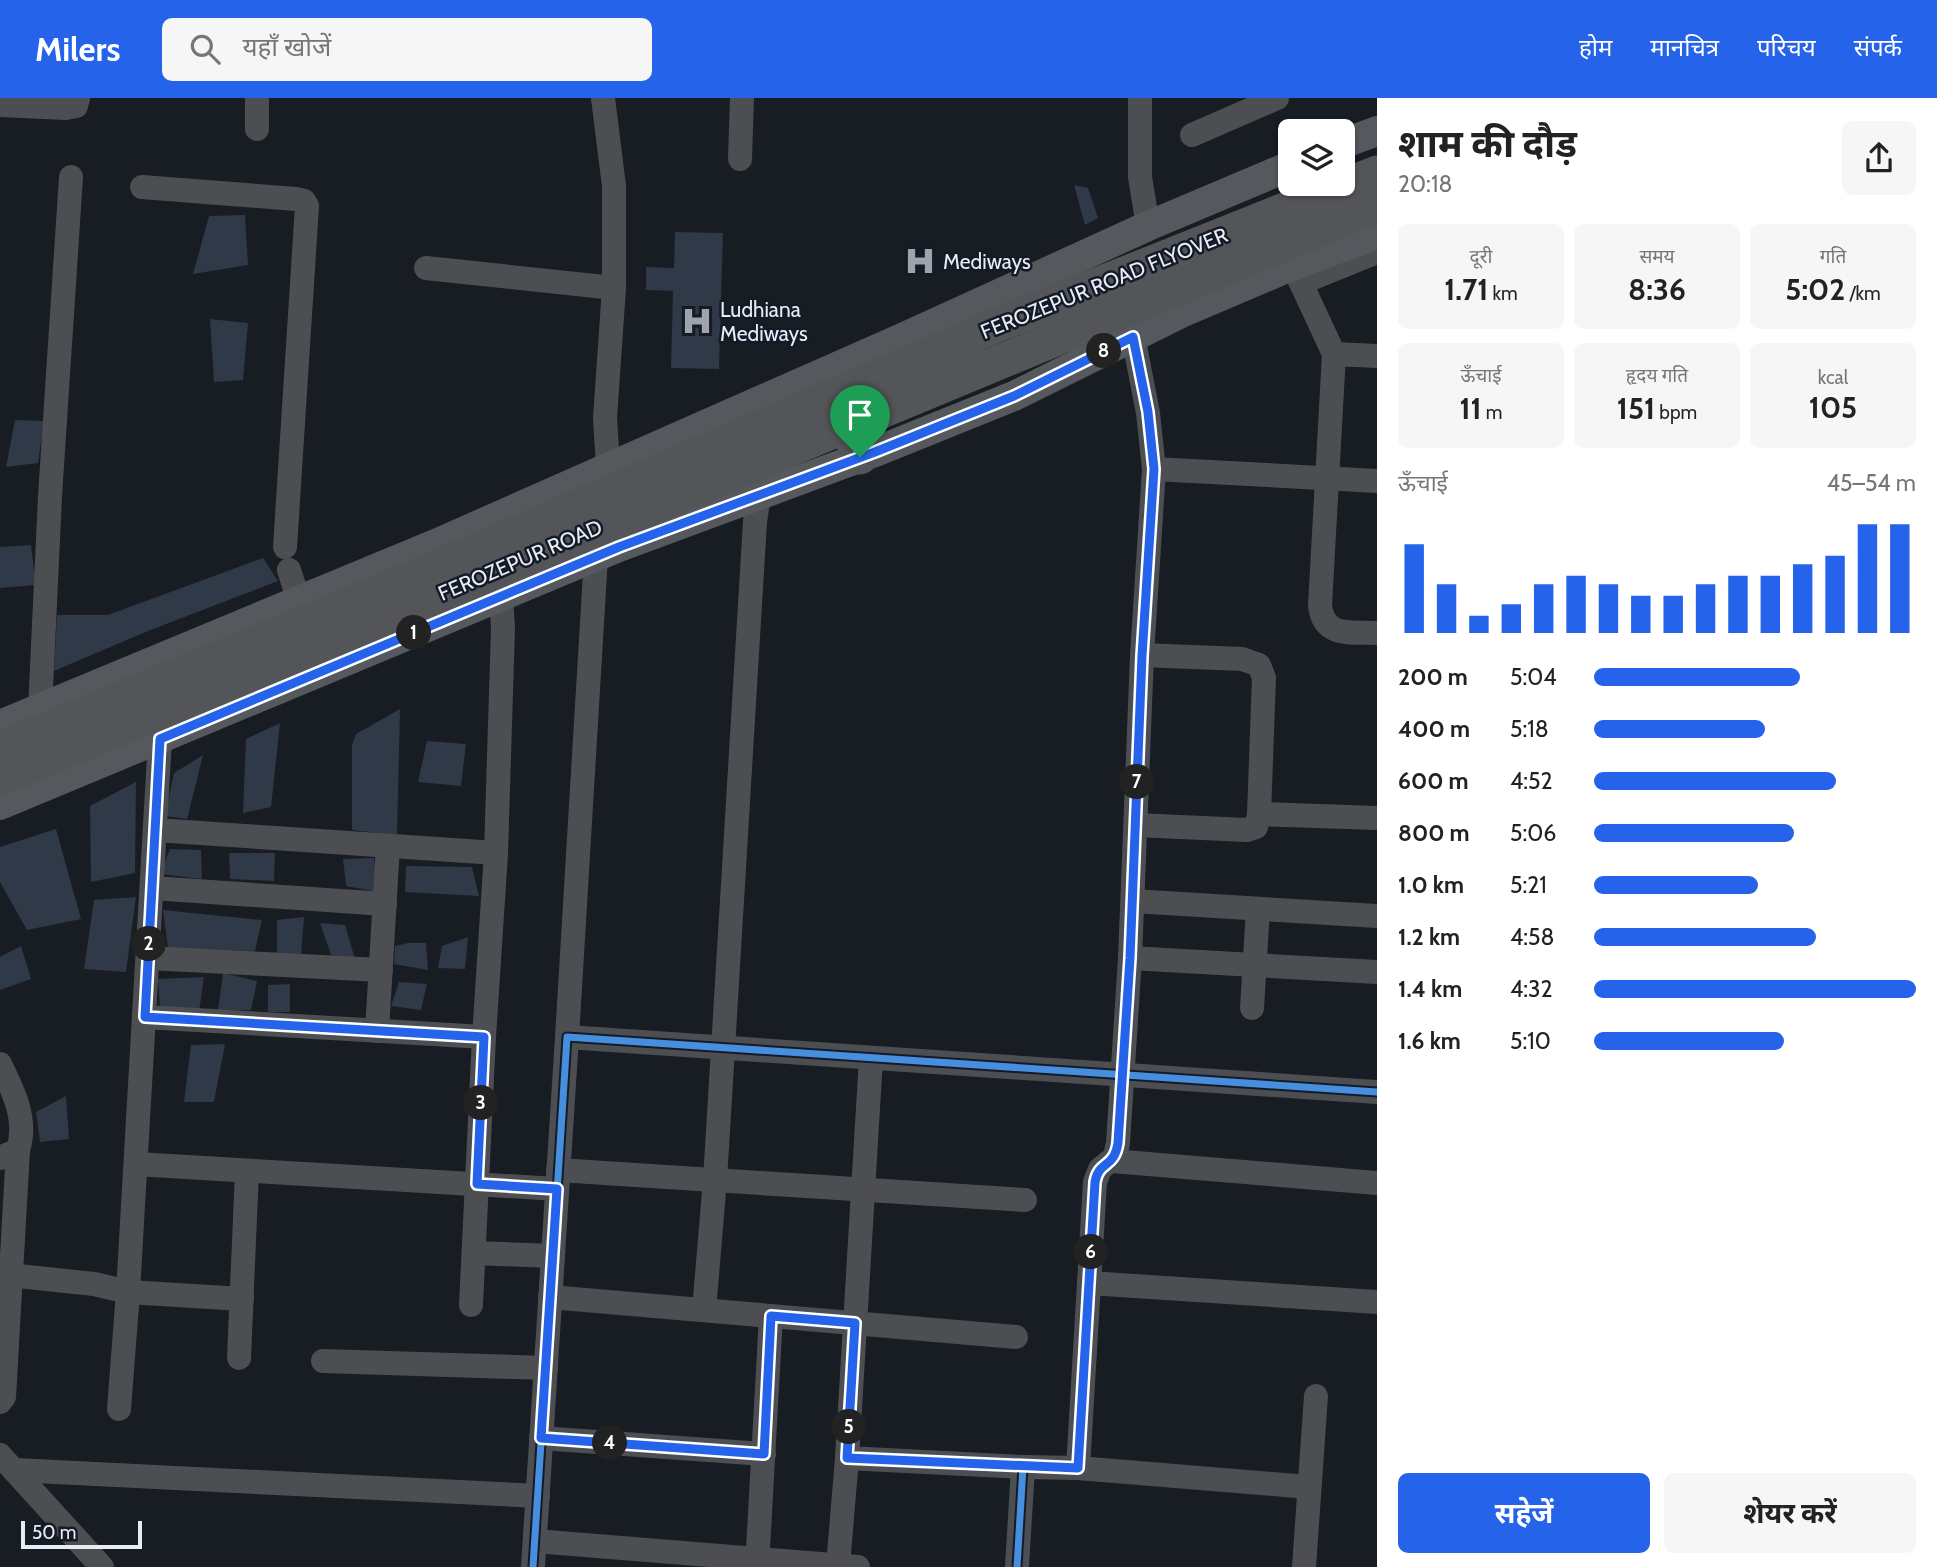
<!DOCTYPE html>
<html lang="hi">
<meta charset="utf-8">
<style>
:root{--surface:#fff;--page:#f6f6f6;--text:#222;--muted:#767676;--accent:#2563eb}
body{margin:0;font-family:Cabin,"Noto Sans Devanagari",sans-serif;background:var(--page);color:var(--text);height:100vh;display:flex;flex-direction:column;font-size:26px;white-space:nowrap}
*{box-sizing:border-box;margin:0}
p{font-size:23px;color:var(--muted)}
.icon{flex:none;width:38px;height:38px;fill:none;stroke:currentColor;stroke-width:2;stroke-linecap:round;stroke-linejoin:round}
.map{position:relative;flex:1;overflow:hidden}
.side{display:flex;flex-direction:column;background:var(--surface);width:560px}
.side>*{flex:none}
.buttons{position:absolute;left:1278px;top:21px;display:grid;gap:14px}
.buttons a{display:grid;place-items:center;width:77px;height:77px;border-radius:10px;background:var(--surface);box-shadow:0 2px 5px #0004;font-size:35px}
.scale{position:absolute;left:21px;bottom:18px;width:121px;box-sizing:border-box;padding-left:7px;border:4px solid #e7ecf5;border-top:0;font-size:19px;line-height:24px;white-space:nowrap;color:#e7ecf5;-webkit-text-stroke:5px #141b27;paint-order:stroke}
.pin{position:absolute;display:grid;place-items:center;width:60px;height:60px;color:#fff;margin:-72px -30px;border-radius:50% 50% 50% 0;rotate:-45deg;box-shadow:0 0 7px #0007}
.pin .icon{rotate:45deg}
.km{position:absolute;width:35px;height:35px;margin:-18px;border-radius:50%;background:#222;color:#fff;font-size:19px;line-height:35px;text-align:center}
.round{display:grid;place-items:center;flex:none;width:74px;height:74px;border-radius:10px;background:var(--page)}
.overview{display:flex;align-items:center;justify-content:space-between;height:119px;padding:0 21px}
h1{font-size:38px;font-weight:700;line-height:52px}
.stats{display:grid;grid-template-columns:repeat(3,1fr);gap:10px;height:119px;padding:7px 21px}
.stats div{display:grid;align-content:center;border-radius:10px;background:var(--page);text-align:center}
.stats b{font-size:30px;font-weight:700}
.stats small{font-size:19px;font-weight:400}
.stats p{font-size:19px}
.chart{height:196px;padding:14px 21px}
.chart p{display:flex;justify-content:space-between}
.chart svg{width:100%;height:126px;margin-top:7px;stroke:var(--accent);stroke-width:6}
.cta{display:flex;gap:14px;margin-top:auto;padding:14px 21px}
.cta a{flex:1;height:80px;border-radius:10px;background:var(--accent);color:#fff;font-size:28px;font-weight:700;line-height:80px;text-align:center}
.cta a+a{background:var(--page);color:var(--text)}
ul{padding:0 21px;list-style:none;font-size:23px}
li{display:grid;grid-template-columns:112px 84px 1fr;align-items:center;height:52px}
li i{height:18px;border-radius:9px;background:var(--accent)}
header{display:flex;align-items:center;gap:42px;box-sizing:border-box;height:98px;padding:0 35px;background:var(--accent);color:#fff}
header strong{font-size:33px}
nav{display:flex;gap:38px;margin-inline-start:auto;font-size:24px}
.search{width:490px;height:63px;background:var(--page);display:flex;align-items:center;gap:18px;box-sizing:border-box;padding:0 24px;border-radius:10px;color:var(--muted);font-size:26px}
main{display:flex;flex:1;min-height:0}
.map>svg:first-child{display:block}
.building{fill:#303947}
.lines{fill:none;stroke-linecap:round;stroke-linejoin:round}
.minor{stroke:#4d4e52;stroke-width:24}
.major{stroke:#55585c;stroke-width:30}
.highway{stroke:#535559;stroke-width:35}
.cycleway-casing{stroke:#141b27;stroke-width:11}
.cycleway{stroke:#468fdf;stroke-width:7}
.route-casing{stroke:#fff;stroke-width:14}
.route{stroke:#2563eb;stroke-width:9}
.labels{text-anchor:middle;dominant-baseline:central;stroke-width:5;stroke-linejoin:round;paint-order:stroke}
.poi-label{font-size:21px;fill:#e7ecf5;stroke:#141b27;text-anchor:start}
.street-label{font-size:21px;fill:#e7ecf5;stroke:#141b27}
</style>
<header>
<strong>Milers</strong>
<div class="search"><svg class="icon" aria-label="search" viewBox="0 0 24 24"><circle cx="10" cy="10" r="6"/><path d="M15 15l6 6"/></svg>यहाँ खोजें</div>
<nav><a>होम</a><a>मानचित्र</a><a>परिचय</a><a>संपर्क</a></nav>
</header>
<main>
<div class="map">
<svg width="1377" height="1469" viewBox="0 0 1377 1469">
<rect width="100%" height="100%" fill="#181c23"/>
<g class="building">
<path d="M1074,87L1088,90L1098,120L1085,127Z"/>
<path d="M245,117L248,167L193,176L209,118Z"/>
<path d="M675,134L723,135L719,271L671,270L673,193L646,192V169L674,170Z"/>
<path d="M210,221L248,225L243,282L214,284Z"/>
<path d="M15,322L44,323L38,365L6,369Z"/>
<path d="M31,447L36,487L0,490V449Z"/>
<path d="M263,460L278,483L148,533L54,573L57,517H108Z"/>
<path d="M400,611L397,737L352,732V647L356,636Z"/>
<path d="M280,625L271,709L243,715L246,641Z"/>
<path d="M427,643L466,646L461,688L418,684Z"/>
<path d="M203,657L187,721L165,718L174,675Z"/>
<path d="M136,684L135,775L91,784L90,708Z"/>
<path d="M56,731L81,821L27,832L0,784V749Z"/>
<path d="M170,751L201,752L202,781L160,776Z"/>
<path d="M229,755H275L274,783L230,781Z"/>
<path d="M374,760L378,794L346,788L343,761Z"/>
<path d="M406,768L472,769L479,798L405,794Z"/>
<path d="M136,799L126,874L84,871L94,802Z"/>
<path d="M163,812L262,822L255,853L168,850Z"/>
<path d="M304,819L301,858L277,857V822Z"/>
<path d="M320,825L345,827L355,861L331,857Z"/>
<path d="M468,839L465,871L438,870L442,848Z"/>
<path d="M408,845H426L428,872L394,866L395,848Z"/>
<path d="M21,848L31,881L0,892V859Z"/>
<path d="M223,875L257,883L251,912H218Z"/>
<path d="M204,879L199,914L160,911L158,881Z"/>
<path d="M399,884L427,886L421,912L391,908Z"/>
<path d="M290,886V914H268V887Z"/>
<path d="M225,946L214,1004H184L191,947Z"/>
<path d="M66,998L69,1041L40,1044L36,1014Z"/>
</g>
<g class="lines">
<g class="minor">
<path d="M603,0L614,88V190L605,320L608,369"/>
<path d="M1140,0V79L1148,128"/>
<path d="M0,7L66,10L76,8L78,0"/>
<path d="M257,31V0"/>
<path d="M1192,37L1277,0"/>
<path d="M740,61L742,0"/>
<path d="M142,89L296,101L304,103L307,108L285,449"/>
<path d="M1293,168L1334,256"/>
<path d="M426,170L614,190"/>
<path d="M1301,185L1377,154"/>
<path d="M1377,258L1334,256L1320,507C1323,540 1351,534 1377,535"/>
<path d="M1154,371L1377,383"/>
<path d="M289,472L299,503"/>
<path d="M40,612L50,398L71,79"/>
<path d="M1259,716L1377,720"/>
<path d="M1136,727L1247,732L1256,729L1259,716L1264,580L1259,567L1242,561L1142,557"/>
<path d="M156,732L496,755"/>
<path d="M152,790L385,806"/>
<path d="M1133,803L1377,818"/>
<path d="M148,860L381,872"/>
<path d="M1130,860L1377,874"/>
<path d="M1252,910L1258,811"/>
<path d="M145,919L484,939L496,755L503,530L501,498"/>
<path d="M377,933L388,748"/>
<path d="M567,939L596,459"/>
<path d="M0,966C13,992 28,1022 18,1052L0,1060"/>
<path d="M1112,1063L1377,1085"/>
<path d="M136,1066L557,1091"/>
<path d="M558,1072L1025,1102"/>
<path d="M474,1155L553,1158"/>
<path d="M0,1172L9,1177L94,1186L128,1194L242,1201"/>
<path d="M1089,1185L1377,1204"/>
<path d="M550,1199L1016,1239"/>
<path d="M471,1207L484,939"/>
<path d="M704,1212L715,1082L755,424L759,397"/>
<path d="M239,1260L247,1073"/>
<path d="M323,1263L546,1270"/>
<path d="M0,1304L4,1299L18,1052"/>
<path d="M119,1311L128,1194L160,641"/>
<path d="M541,1340L764,1356"/>
<path d="M0,1357L102,1469"/>
<path d="M847,1360L1023,1369"/>
<path d="M1078,1370L1309,1389"/>
<path d="M15,1372L538,1398"/>
<path d="M535,1443L858,1469"/>
<path d="M838,1468L847,1360L871,960"/>
<path d="M533,1469L567,939L1377,994"/>
<path d="M757,1469L771,1218"/>
<path d="M1017,1469L1023,1369L1078,1370L1095,1084L1100,1071L1115,1059L1118,1045L1130,860L1142,557L1154,371L1148,315L1133,238"/>
<path d="M1304,1469L1316,1298"/>
</g>
<g class="major">
<path d="M1342,46L1377,33"/>
<path d="M0,627L440,444L900,241L1148,128L1290,68"/>
<path d="M0,707L619,449L875,354L1014,298L1181,215L1282,172L1377,136"/>
</g>
<g class="highway">
<path d="M846,327L860,359"/>
<path d="M0,651L404,484L1002,225L1377,75"/>
<path d="M0,680L1377,107"/>
</g>
<g class="cycleway-casing">
<g id="cycleway">
<path d="M533,1469L567,939L1377,994"/>
<path d="M1017,1469L1023,1369L1078,1370L1095,1084L1100,1071L1115,1059L1118,1045L1130,860L1142,557L1154,371L1148,315L1133,238"/>
</g>
</g>
<use href="#cycleway" class="cycleway"/>
</g>
<g class="lines">
<g class="route-casing">
<path id="route" d="M1133,239L1148,314L1154,371L1142,558L1130,860L1118,1045C1114,1071 1099,1062 1095,1084L1078,1370L847,1360L855,1225L771,1218L764,1356L541,1340L557,1091L477,1086L484,939L145,919L160,641L619,449L875,354L1014,298Z"/>
</g>
<use href="#route" class="route"/>
</g>
<defs>
<g id="hospital-bare" transform="scale(2.415)"><path d="M-5-5h3v3.5h4V-5h3V5h-3V1.5h-4V5h-3Z" fill="#9fa3ac" stroke="#141b27" stroke-width="2.5" paint-order="stroke"/></g>
</defs>
<g fill-rule="evenodd">
<use href="#hospital-bare" x="920" y="163"/>
<use href="#hospital-bare" x="697" y="223"/>
</g>
<g class="labels">
<g class="poi-label">
<text x="943" y="163">Mediways</text>
<text x="720" y="211">Ludhiana<tspan x="720" dy="24">Mediways</tspan></text>
</g>
<g class="street-label">
<text transform="translate(1104 185) rotate(-22)">FEROZEPUR ROAD FLYOVER</text>
<text transform="translate(520 462) rotate(-23)">FEROZEPUR ROAD</text>
</g>
</g>
</svg>
<div class="buttons">
<a><svg class="icon" aria-label="layers" viewBox="0 0 24 24"><path d="M12 4l9 5-9 5-9-5zM3 14l9 5 9-5"/></svg></a>
</div>
<div class="scale">50 m</div>
<div class="pin" style="left:860px;top:359px;background:#1e9e55"><svg class="icon" aria-label="arrive" viewBox="0 0 24 24"><path d="M6 21V4h12l-3 4 3 4H6"/></svg></div>
<b class="km" style="left:414px;top:535px">1</b>
<b class="km" style="left:149px;top:846px">2</b>
<b class="km" style="left:481px;top:1005px">3</b>
<b class="km" style="left:610px;top:1345px">4</b>
<b class="km" style="left:849px;top:1329px">5</b>
<b class="km" style="left:1091px;top:1154px">6</b>
<b class="km" style="left:1137px;top:684px">7</b>
<b class="km" style="left:1104px;top:253px">8</b>
</div>
<section class="side">
<div class="overview"><div><h1>शाम की दौड़</h1><p>20:18</p></div><a class="round"><svg class="icon" aria-label="share" viewBox="0 0 24 24"><path d="M12 15V3M7 8l5-5 5 5M5 13v7h14v-7"/></svg></a></div>
<div class="stats">
<div><p>दूरी</p><b>1.71<small> km</small></b></div>
<div><p>समय</p><b>8:36</b></div>
<div><p>गति</p><b>5:02<small> /km</small></b></div>
</div>
<div class="stats">
<div><p>ऊँचाई</p><b>11<small> m</small></b></div>
<div><p>हृदय गति</p><b>151<small> bpm</small></b></div>
<div><p>kcal</p><b>105</b></div>
</div>
<div class="chart"><p><span>ऊँचाई</span>45–54 m</p>
<svg viewBox="0 0 160 44" preserveAspectRatio="none"><path d="M5 44V13M15 44V27M25 44V38M35 44V34M45 44V27M55 44V24M65 44V27M75 44V31M85 44V31M95 44V27M105 44V24M115 44V24M125 44V20M135 44V17M145 44V6M155 44V6"/></svg>
</div>
<ul>
<li><b>200 m</b>5:04<i style="width:64%"></i></li>
<li><b>400 m</b>5:18<i style="width:53%"></i></li>
<li><b>600 m</b>4:52<i style="width:75%"></i></li>
<li><b>800 m</b>5:06<i style="width:62%"></i></li>
<li><b>1.0 km</b>5:21<i style="width:51%"></i></li>
<li><b>1.2 km</b>4:58<i style="width:69%"></i></li>
<li><b>1.4 km</b>4:32<i style="width:100%"></i></li>
<li><b>1.6 km</b>5:10<i style="width:59%"></i></li>
</ul>
<div class="cta"><a>सहेजें</a><a>शेयर करें</a></div>
</section>
</main>
